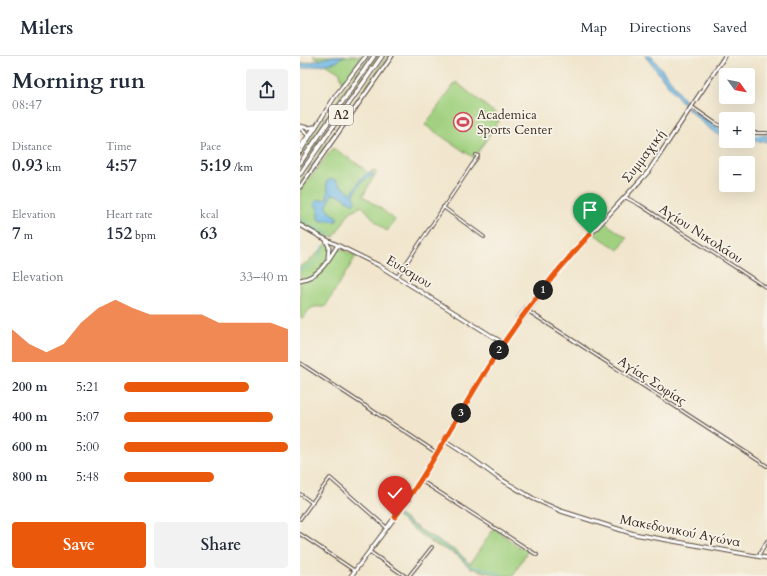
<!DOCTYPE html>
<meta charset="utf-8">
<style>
:root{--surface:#fff;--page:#f2f2f3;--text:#1f2937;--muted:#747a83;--line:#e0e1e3;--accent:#ea580c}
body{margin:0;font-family:Cardo,serif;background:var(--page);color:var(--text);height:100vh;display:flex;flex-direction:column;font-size:15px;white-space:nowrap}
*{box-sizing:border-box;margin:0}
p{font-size:13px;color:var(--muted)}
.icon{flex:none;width:22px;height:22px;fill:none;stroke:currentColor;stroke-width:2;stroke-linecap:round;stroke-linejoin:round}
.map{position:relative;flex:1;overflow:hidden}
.sheet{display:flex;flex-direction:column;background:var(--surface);width:300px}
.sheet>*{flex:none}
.needle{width:26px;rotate:123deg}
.tools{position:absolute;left:419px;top:12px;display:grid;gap:8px}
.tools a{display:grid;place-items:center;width:36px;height:36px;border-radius:4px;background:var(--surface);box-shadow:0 4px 16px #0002;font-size:20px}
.pin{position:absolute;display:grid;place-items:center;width:34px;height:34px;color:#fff;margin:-41px -17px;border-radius:50% 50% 50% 0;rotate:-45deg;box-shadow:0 0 4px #0007}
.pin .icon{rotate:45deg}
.km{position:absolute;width:20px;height:20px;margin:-10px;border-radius:50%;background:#222;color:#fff;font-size:11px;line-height:20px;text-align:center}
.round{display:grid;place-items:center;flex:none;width:42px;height:42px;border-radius:4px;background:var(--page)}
.overview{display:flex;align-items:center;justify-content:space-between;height:68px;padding:0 12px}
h1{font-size:22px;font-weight:700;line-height:30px}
.stats{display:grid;grid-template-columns:repeat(3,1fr);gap:6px;height:68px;padding:4px 12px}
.stats div{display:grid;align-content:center}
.stats b{font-size:17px;font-weight:700}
.stats small{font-size:11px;font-weight:400}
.stats p{font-size:11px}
.chart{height:112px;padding:8px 12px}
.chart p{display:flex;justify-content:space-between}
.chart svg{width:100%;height:72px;margin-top:4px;fill:var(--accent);opacity:.7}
.button{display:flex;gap:8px;margin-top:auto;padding:8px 12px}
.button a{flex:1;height:46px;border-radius:4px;background:var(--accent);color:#fff;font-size:16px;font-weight:700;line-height:46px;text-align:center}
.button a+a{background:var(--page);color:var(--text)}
ul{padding:0 12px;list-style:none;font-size:13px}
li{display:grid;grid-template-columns:64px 48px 1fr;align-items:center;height:30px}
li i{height:10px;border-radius:5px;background:var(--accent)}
header{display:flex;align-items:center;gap:24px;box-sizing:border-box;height:56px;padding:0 20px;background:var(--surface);border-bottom:1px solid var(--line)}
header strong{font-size:19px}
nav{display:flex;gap:22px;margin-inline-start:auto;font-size:14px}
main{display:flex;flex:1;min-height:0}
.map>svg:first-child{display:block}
.green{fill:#a1d180;stroke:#6e7e4f}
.water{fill:#6eb8e6;stroke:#547182}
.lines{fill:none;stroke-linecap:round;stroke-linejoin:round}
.stream{stroke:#6eb8e6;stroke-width:1}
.street-casing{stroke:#564638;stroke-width:4}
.secondary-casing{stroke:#564638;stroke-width:5}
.highway-casing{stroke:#564638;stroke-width:5.5}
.street{stroke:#fff;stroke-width:2}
.secondary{stroke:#fff;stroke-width:3}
.highway{stroke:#fff;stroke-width:3.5}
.route-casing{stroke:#fff;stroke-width:8}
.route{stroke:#ea580c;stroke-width:5}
.labels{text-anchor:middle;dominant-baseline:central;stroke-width:3.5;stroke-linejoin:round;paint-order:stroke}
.shield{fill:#f7f3e8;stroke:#73665b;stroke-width:1}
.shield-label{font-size:12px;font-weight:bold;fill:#3b2a1e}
.poi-label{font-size:13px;fill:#3b2a1e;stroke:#f7f3e8;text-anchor:start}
.street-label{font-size:13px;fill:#3b2a1e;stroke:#f7f3e8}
</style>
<header>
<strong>Milers</strong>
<nav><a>Map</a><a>Directions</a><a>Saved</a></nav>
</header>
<main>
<section class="sheet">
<div class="overview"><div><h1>Morning run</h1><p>08:47</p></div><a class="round"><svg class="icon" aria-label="share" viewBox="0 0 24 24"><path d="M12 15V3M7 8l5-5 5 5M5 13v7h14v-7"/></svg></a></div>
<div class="stats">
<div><p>Distance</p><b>0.93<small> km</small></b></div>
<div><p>Time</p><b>4:57</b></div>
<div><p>Pace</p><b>5:19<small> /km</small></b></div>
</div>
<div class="stats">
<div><p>Elevation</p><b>7<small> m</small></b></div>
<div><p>Heart rate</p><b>152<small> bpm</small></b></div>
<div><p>kcal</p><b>63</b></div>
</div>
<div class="chart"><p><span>Elevation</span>33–40 m</p>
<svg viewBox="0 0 160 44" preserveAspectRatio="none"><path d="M0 44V24L10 33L20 38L30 33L40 20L50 11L60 6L70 11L80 15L90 15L100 15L110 15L120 20L130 20L140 20L150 20L160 24V44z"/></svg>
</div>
<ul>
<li><b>200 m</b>5:21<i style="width:76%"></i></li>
<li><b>400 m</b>5:07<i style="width:91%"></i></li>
<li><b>600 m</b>5:00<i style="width:100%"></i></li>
<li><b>800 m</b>5:48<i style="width:55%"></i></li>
</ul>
<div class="button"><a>Save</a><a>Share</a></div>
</section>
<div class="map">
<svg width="467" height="520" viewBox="0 0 467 520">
<rect width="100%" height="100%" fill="#f7f3e8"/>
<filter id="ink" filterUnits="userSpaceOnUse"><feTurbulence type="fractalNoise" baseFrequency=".025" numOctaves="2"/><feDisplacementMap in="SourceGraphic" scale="8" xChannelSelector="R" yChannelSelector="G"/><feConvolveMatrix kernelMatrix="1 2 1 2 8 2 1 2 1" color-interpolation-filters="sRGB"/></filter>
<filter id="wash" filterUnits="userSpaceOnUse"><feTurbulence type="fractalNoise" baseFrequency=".012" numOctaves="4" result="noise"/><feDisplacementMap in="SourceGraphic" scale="16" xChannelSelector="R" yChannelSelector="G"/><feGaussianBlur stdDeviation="0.9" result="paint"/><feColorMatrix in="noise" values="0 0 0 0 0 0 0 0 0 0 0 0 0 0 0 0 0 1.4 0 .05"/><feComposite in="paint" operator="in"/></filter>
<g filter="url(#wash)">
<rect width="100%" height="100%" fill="#f1e6cd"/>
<g class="green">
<path d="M13,0H62L43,28L40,17L24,7L0,11V8L20,4Z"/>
<path d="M68,0H70L0,102V98Z"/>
<path d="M77,0H79L0,113V111Z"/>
<path d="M87,0H89L0,128V125Z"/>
<path d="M156,26L201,62L174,102L125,69Z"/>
<path d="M33,92L62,111L68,117L74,114L77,117L73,122L63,140L80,152L95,164L87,175C77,169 70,158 62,150L50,156L34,181L17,178L0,167V135Z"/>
<path d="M304,166L327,182L319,194L294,178Z"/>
<path d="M27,188L35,194L41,193L56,200L25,251C11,250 11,251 3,262L0,261V210L8,206Z"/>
<path d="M98,458L120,474L159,497L170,508L194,472L217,490L228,494L213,520H199L171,512L167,509L157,499L132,487L96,460Z"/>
</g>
<g class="water">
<path d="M34,0H46L42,1L37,6L0,13V9Z"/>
<path d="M345,0H351L371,25L388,50L410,66L426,76V83C395,68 367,27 345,0Z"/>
<path d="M464,79H467V86C457,84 447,84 437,89L430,85H448V80Z"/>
<path d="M69,117H72L74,119L62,125L54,138L55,145L53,148L41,140L32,138L27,150L28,154L37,161V165H22L18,163V153L14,147L18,144L27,143L28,135L26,126L31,123L36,124L41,130L51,137C60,129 56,123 69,117Z"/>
<path d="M254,215L243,235L217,263L225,250H229L241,230Z"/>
</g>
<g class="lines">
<g class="stream">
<path d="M0,162C10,170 22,172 31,181"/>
<path d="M0,214C12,211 22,201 24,189"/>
<path d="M98,460L122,477L159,499L170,510L196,516L202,520"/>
</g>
</g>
</g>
<g filter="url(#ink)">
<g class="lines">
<g class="street-casing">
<g id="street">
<path d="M392,51L415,67L426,72"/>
<path d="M448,77H467"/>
<path d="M325,141L340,149L467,232"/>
<path d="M143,151L184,181"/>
<path d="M97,221L178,100L176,99"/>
<path d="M228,255L467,410"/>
<path d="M0,307L137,397"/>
<path d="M120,424L237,499"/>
<path d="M0,438L11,446"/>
<path d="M0,463L30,422L87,472"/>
<path d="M0,478L55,515"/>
<path d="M70,496L105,520"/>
<path d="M459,501L460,497L467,485"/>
<path d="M109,520L132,491"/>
</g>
</g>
<g class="secondary-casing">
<g id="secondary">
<path d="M0,70L8,72L14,71"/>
<path d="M0,72L9,80"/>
<path d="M0,91L15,71"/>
<path d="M0,96L36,39L66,0"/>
<path d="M0,131L92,0"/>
<path d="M0,169L21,181L78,209L203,287"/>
<path d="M26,184L29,191L28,202"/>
<path d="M0,224C20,221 28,204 38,189"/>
<path d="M144,384L167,399L197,421L234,443L261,455L334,478L467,502"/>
<path d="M51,520L110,441L203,287L266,205L348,116L425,0"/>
</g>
</g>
<g class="highway-casing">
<g id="highway">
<path d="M0,107L74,0"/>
<path d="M0,118L82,0"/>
</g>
</g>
<use href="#street" class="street"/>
<use href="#secondary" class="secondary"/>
<use href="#highway" class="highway"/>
</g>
</g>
<g class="lines" filter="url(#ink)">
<g class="route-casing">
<path id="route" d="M95,461C136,406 165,344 203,288C229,249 259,212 290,178"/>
</g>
<use href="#route" class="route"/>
</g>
<defs>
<g id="stadium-ring" transform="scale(1)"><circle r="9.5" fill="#f7f3e8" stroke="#d1495b" stroke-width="1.5"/><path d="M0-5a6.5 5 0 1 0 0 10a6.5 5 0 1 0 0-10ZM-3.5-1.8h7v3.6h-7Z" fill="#d1495b"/></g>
</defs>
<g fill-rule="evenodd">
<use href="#stadium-ring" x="163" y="66"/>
</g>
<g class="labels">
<rect class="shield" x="29" y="49" width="24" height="20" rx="3"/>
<g class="shield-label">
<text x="41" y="59">Α2</text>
</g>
<g class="poi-label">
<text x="177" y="59">Academica<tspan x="177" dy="15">Sports Center</tspan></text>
</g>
<g class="street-label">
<text transform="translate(344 100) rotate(-53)">Συμμαχική</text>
<text transform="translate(401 178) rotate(33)">Αγίου Νικολάου</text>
<text transform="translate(109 216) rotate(31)">Ευόσμου</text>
<text transform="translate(352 325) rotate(33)">Αγίας Σοφίας</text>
<text transform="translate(380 475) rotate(11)">Μακεδονικού Αγώνα</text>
</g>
</g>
</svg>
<div class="tools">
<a><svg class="needle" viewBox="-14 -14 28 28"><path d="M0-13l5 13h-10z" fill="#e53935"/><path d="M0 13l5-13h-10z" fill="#747a83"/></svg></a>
<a>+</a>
<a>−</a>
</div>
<div class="pin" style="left:290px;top:178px;background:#1e9e55"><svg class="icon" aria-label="arrive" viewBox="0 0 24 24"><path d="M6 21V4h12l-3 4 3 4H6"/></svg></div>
<div class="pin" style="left:95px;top:461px;background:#d93025"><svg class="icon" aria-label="check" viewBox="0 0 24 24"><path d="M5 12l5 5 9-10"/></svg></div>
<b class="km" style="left:243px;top:234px">1</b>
<b class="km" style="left:199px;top:294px">2</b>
<b class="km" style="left:161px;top:357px">3</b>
</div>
</main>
